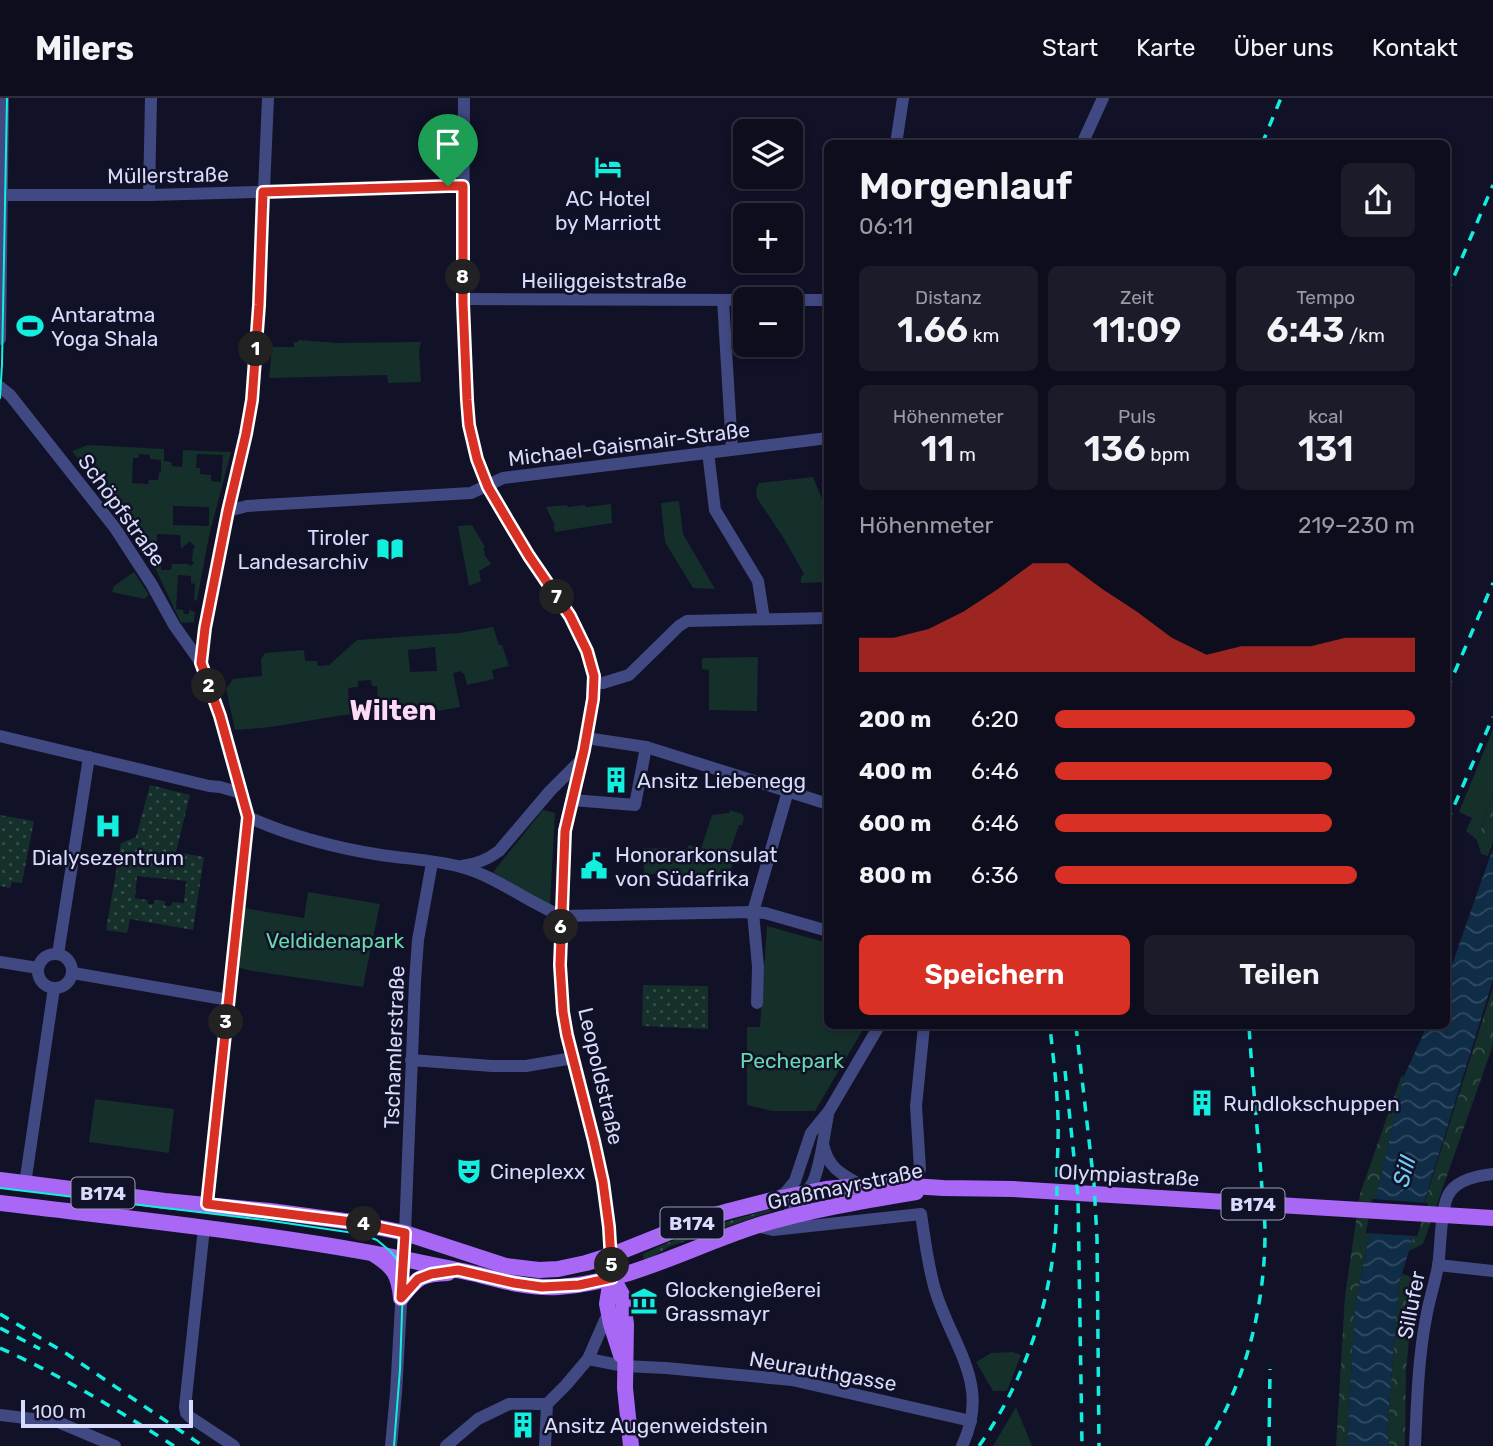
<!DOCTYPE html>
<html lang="de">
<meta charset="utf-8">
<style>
:root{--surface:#0d0d1d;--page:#1b1b2a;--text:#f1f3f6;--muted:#9a9ca4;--line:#2d2d3b;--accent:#d93025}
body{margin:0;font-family:Rubik,sans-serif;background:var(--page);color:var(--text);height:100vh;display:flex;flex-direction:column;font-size:26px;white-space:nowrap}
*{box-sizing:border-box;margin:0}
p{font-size:23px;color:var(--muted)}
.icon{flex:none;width:38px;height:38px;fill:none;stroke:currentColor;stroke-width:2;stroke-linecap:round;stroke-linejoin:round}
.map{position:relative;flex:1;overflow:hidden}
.side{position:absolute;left:824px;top:42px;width:626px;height:889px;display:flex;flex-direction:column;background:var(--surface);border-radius:10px;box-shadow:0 4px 10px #0003,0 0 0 2px var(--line)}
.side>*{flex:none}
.fabs{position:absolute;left:733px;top:21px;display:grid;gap:14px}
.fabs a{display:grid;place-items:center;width:70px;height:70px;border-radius:10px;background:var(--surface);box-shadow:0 4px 10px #0003,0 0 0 2px var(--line);font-size:35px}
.scale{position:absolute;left:21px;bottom:18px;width:172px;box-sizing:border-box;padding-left:7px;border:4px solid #d9dbfd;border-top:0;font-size:19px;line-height:24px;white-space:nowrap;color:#d9dbfd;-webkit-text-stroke:5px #111127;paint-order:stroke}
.pin{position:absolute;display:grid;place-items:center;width:60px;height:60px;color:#fff;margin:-72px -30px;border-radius:50% 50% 50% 0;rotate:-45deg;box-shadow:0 0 7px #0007}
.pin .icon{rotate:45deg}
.km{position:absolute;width:35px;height:35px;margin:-18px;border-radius:50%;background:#222;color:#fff;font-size:19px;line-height:35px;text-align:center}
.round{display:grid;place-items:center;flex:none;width:74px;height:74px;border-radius:10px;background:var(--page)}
.headline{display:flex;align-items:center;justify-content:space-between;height:119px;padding:0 35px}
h1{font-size:38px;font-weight:600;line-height:52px}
.stats{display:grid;grid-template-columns:repeat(3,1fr);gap:10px;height:119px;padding:7px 35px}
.stats div{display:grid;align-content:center;border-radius:10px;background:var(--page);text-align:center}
.stats b{font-size:35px;font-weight:600}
.stats small{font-size:19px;font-weight:400}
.stats p{font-size:19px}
.chart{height:196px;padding:14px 35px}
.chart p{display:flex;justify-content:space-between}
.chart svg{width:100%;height:126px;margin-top:7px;fill:var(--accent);opacity:.7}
.action{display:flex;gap:14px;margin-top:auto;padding:14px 35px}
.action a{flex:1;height:80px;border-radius:10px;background:var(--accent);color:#fff;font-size:28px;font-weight:600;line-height:80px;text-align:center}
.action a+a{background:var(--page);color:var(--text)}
ul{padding:0 35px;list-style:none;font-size:23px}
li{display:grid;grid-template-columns:112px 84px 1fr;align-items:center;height:52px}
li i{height:18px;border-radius:9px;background:var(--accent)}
header{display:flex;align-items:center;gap:42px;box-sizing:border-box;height:98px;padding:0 35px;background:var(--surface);border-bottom:2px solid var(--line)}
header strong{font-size:33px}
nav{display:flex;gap:38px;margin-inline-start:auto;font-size:24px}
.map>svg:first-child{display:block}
.grass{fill:url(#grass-dots);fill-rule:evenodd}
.forest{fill:url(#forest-crowns)}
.green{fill:#15302a;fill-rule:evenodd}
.water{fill:url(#water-waves)}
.pier{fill:#111127}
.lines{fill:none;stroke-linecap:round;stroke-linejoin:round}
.minor{stroke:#404982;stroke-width:12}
.major{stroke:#a868f5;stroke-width:16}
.tram{stroke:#12efdf;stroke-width:2}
.rail{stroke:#12efdf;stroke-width:3.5;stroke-dasharray:10 9;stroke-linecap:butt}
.route-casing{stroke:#fff;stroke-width:14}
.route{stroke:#d93025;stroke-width:9}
.labels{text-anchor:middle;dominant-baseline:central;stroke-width:5;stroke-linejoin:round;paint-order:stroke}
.shield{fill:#111127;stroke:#9d9ebd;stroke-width:2}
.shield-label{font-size:19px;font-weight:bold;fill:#d9dbfd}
.street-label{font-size:21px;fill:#d9dbfd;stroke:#111127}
.poi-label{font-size:21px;fill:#d9dbfd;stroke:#111127;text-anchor:start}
.park-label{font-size:21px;fill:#69d9aa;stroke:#111127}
.water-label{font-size:23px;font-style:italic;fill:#6ecef5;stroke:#111127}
.district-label{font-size:28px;font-weight:bold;fill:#fddbf6;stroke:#111127}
</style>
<header>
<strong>Milers</strong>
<nav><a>Start</a><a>Karte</a><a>Über uns</a><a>Kontakt</a></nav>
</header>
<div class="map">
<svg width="1493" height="1348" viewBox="0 0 1493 1348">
<defs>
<pattern id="grass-dots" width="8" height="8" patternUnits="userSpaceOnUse" patternTransform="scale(1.75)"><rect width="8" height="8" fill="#15302a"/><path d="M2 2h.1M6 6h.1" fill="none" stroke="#364d4a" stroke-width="1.8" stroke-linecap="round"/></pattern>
<pattern id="forest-crowns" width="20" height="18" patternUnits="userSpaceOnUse" patternTransform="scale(1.75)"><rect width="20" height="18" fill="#15302a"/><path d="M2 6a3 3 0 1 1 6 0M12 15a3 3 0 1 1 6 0" fill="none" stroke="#364d4a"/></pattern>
<pattern id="water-waves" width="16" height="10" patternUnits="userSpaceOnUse" patternTransform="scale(1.75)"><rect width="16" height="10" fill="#102d47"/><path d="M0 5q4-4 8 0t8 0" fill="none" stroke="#324b62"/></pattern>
</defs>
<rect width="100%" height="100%" fill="#111127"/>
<g class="grass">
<path d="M150,687L190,697L176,754L204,759L193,832L130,821L127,835L106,832L121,745L136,739ZM137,778L186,783L184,805L172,804L171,808H165V803L154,802V806H148L147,802L135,800Z"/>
<path d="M0,717L34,723L22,785L12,784L10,790L0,788Z"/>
<path d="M643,887L708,888V931L642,928Z"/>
<path d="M780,1109L781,1110L671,1148L644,1163L643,1156C687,1134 733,1121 780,1109Z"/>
</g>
<g class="forest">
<path d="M1493,696V743L1488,758L1481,756L1477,742Z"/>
<path d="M1493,889V947L1423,1146L1409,1153Z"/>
<path d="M1404,978L1378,1091L1355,1209L1347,1348H1336L1345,1198L1360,1096L1401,979Z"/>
<path d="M1402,1176L1409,1178L1415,1184L1406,1272L1405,1348H1389L1387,1333L1399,1185Z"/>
</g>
<g class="green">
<path d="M298,242L337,245L421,244L419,253L421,284L388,285L387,277L269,280L272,249H294V244H298Z"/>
<path d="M88,347L164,351V363L171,364L172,368L182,369L183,352L231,354L209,438L197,502L194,503L195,486L191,485V478L178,477L176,511L183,512L184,516H189V512L195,514L194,524L181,525L150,459L132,430L72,353ZM139,356L150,357V361L161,362V374L159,375L158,382H149L148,386L132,385L133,360H138ZM197,356L223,357L221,384L211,383V377L200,376V370H196ZM173,408L209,409V428L173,427ZM157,436L180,437L181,451L190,443L195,449L193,452L192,463L194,465L190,468L188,466H172L171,472H161V465H156Z"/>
<path d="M813,379L828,416V484L801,485V479L804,476L783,439L757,400L756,392L759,385Z"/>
<path d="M679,403L683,436L715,491L693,490L665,444L661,405Z"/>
<path d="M611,406L612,425L555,434L553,429L555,428L546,409L567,407L568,409L585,407L586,409Z"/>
<path d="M472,427L485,449L483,451L485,455L484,456L491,466L479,473L481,483L469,488L458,428Z"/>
<path d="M134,474L149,497L144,501L112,494L114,488Z"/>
<path d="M493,529L499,547H502L509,568L492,572L494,581L467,587L464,575H462L461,573L453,575L460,609L392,621L390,612L337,618L271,629L235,632L226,591L233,581L262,578L261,561L265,555L304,552L305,563H317L318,568L329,567L357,542L459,535ZM435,549L437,573L410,574L408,552ZM371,582L372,588H377L378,602L374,603V607L353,609V604H349L348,590L358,589V583Z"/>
<path d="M758,559L757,613L709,612V572L702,571V560Z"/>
<path d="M1493,631V696L1477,742L1466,733L1472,720L1459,714Z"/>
<path d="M543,712L555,715L550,807L493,774Z"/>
<path d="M730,712L742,716L744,720L742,727H739L727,762L733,765L729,777L644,776L643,750L687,751L689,747L701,751L712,717L729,715Z"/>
<path d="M308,794L380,806L363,889L252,873L232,868L238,809L304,820Z"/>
<path d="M767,828L828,845V928H865L815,1013H772L747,1007V929H760Z"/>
<path d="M95,1001L174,1011L169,1055L89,1044Z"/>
<path d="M1013,1254L1021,1257L1007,1293H993L976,1264L991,1255Z"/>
<path d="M1016,1309L1032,1348H993Z"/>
</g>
<path class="water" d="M1493,750V882L1399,1185L1387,1333L1389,1348H1347L1355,1209L1378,1091L1404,978L1427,928H1447V881Z"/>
<path class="pier" d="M1372,1101L1428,1105L1417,1138L1366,1135Z"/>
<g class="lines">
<g class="minor">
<path d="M464,0L463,201L469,327L477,361L488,389L529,458L571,518L587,553L594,578V593L586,640L564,733L560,867L563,914L567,937L594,1043L603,1084L612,1157"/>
<path d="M896,46L903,0"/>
<path d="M1082,46L1103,0"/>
<path d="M0,97H151L463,88"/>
<path d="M149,97L151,0"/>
<path d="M463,201L746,202"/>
<path d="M723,202L732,351"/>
<path d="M791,202H828"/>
<path d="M0,241L3,0"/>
<path d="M0,289L10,297L115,430L152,487L174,527L201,565"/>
<path d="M708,354L715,412L758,483L764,521"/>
<path d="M228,413L247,408L471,395L503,380L828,340"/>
<path d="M594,585H603L629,577L679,528L687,523L828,520"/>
<path d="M0,638L209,688L220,689L241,695"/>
<path d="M586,640L646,649L828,706"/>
<path d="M572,702L635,707L646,649"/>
<path d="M248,719C290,738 336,750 381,757C407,761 436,762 461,769C498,779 527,804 562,818L753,814L765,815L828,833"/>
<path d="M462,768C477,766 487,762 499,753L550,693L582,661"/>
<circle cx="55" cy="873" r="17"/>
<path d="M58,856L89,659"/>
<path d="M0,864L38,870"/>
<path d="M73,875L229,902"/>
<path d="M757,905L758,869L753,814L788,693"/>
<path d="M411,962L492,968H526L573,960"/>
<path d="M823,1046C828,1070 841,1076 861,1087"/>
<path d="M920,1071L916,1008L924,928"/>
<path d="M25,1086L54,890"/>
<path d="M776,1100L785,1095L795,1083L811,1035L829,1013L879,928"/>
<path d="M207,1106L248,719L220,618L201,565L208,513L228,413L246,336L252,302L259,207L268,0"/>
<path d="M786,1120C793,1107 806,1097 813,1084C821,1066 824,1036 828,1017"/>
<path d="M756,1128L773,1132L921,1116C925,1142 928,1170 936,1195C954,1251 991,1287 962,1348"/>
<path d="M204,1130L185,1309L186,1315L190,1319L234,1348"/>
<path d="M1438,1167L1493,1173"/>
<path d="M588,1261L624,1268L666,1270L792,1282L971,1323"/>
<path d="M0,1317L58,1324L115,1348"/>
<path d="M391,1348L396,1295L405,1135L415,883L418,842L432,765"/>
<path d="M446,1348L478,1321L509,1306H547"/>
<path d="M545,1348L547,1306L566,1287L588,1261L605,1222L609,1218"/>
<path d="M1415,1348C1417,1305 1418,1262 1426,1220C1429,1202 1435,1185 1438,1168C1441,1150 1440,1108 1450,1094C1459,1081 1478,1078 1493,1076"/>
</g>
<g class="major">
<path d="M0,1082L165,1103L270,1113L352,1124L405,1135L506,1168L539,1172L558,1171L586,1165L612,1157L702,1121L729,1113L776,1101L826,1091L880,1086L943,1090L1013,1091L1493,1120"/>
<path d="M0,1105C124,1120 249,1133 372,1155C407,1161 442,1169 476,1176C503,1183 531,1191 559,1189C629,1184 691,1149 756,1128C808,1112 862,1103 916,1094"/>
<path d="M375,1157C394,1169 399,1177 401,1200"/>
<path d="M612,1174L607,1206L611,1226L621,1257"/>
<path d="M612,1179L622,1197L626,1226L625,1290L631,1348"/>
<path d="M401,1200C417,1179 422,1176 448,1175"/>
</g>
<g class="tram">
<path d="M0,300L2,266L7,0"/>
<path d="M0,1090L265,1122L361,1136L377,1142L390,1153L396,1160L401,1171L403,1186L400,1271L394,1348"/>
</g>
<g class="rail">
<path d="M1262,46L1281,0"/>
<path d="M1447,195L1493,87"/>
<path d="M1447,592L1493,485"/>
<path d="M1447,724L1493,619"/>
<path d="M1076,928L1094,1086L1097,1140L1099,1348"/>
<path d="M1329,931L1331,928"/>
<path d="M1065,973L1078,1098L1082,1348"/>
<path d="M0,1216L67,1256L203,1348"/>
<path d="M0,1230L40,1251"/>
<path d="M0,1250C60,1277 118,1312 174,1348"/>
<path d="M979,1348C1022,1287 1048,1214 1055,1140C1057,1117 1057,1094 1057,1071C1058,1048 1059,1025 1057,1002C1056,977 1052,952 1050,928"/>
<path d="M1206,1348C1245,1285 1265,1209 1265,1135C1265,1116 1262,1096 1261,1076C1257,1027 1252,977 1249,928"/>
<path d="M1269,1348L1270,1271"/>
</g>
</g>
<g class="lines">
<g class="route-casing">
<path id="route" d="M448,88H463V205L467,302L469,327L477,361L488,389L508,423L529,458L570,518L587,553L594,578L593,601L584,652L565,733L560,867L563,914L567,937L594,1043L603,1084L609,1129L612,1180L579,1187L542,1189L514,1185L458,1172L431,1176L418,1181L401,1200L405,1135L352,1124L207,1106L248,719L220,618L201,565L205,530L228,413L246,336L252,302L259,207L263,94Z"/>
</g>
<use href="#route" class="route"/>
</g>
<defs>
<g id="hotel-bare" transform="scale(2.1)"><path d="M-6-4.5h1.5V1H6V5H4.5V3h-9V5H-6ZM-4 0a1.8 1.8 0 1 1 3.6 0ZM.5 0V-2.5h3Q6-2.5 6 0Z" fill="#12efdf" stroke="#111127" stroke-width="2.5" paint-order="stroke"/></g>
<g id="stadium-bare" transform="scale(2.1)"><path d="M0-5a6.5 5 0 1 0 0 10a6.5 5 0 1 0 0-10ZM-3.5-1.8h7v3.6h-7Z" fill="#12efdf" stroke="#111127" stroke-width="2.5" paint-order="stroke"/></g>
<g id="library-bare" transform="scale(2.1)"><path d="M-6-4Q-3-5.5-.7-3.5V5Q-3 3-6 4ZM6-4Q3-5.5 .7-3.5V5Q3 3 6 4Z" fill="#12efdf" stroke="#111127" stroke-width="2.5" paint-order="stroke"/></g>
<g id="building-bare" transform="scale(2.1)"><path d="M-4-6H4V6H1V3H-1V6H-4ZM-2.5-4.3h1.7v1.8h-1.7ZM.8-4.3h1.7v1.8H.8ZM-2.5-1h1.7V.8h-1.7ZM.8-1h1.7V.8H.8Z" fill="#12efdf" stroke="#111127" stroke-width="2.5" paint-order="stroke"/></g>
<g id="hospital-bare" transform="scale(2.1)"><path d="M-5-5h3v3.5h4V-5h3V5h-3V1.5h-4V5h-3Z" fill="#12efdf" stroke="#111127" stroke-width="2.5" paint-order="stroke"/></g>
<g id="civic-bare" transform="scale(2.1)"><path d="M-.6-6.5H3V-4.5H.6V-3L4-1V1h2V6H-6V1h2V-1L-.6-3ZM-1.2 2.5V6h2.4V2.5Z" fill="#12efdf" stroke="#111127" stroke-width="2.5" paint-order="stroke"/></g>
<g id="theatre-bare" transform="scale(2.1)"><path d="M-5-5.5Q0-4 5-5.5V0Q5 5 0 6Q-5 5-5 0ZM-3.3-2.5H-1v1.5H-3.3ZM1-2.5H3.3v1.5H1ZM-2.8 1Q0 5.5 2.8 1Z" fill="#12efdf" stroke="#111127" stroke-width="2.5" paint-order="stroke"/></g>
<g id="museum-bare" transform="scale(2.1)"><path d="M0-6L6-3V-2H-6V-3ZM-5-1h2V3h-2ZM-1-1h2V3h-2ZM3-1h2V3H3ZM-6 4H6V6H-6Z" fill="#12efdf" stroke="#111127" stroke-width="2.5" paint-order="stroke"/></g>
</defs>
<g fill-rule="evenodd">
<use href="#hotel-bare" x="608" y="69"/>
<use href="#stadium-bare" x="30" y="228"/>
<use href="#library-bare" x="390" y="451"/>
<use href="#building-bare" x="616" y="682"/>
<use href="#hospital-bare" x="108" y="728"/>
<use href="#civic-bare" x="594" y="768"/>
<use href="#building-bare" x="1202" y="1005"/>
<use href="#theatre-bare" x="469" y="1073"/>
<use href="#museum-bare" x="644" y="1203"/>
<use href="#building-bare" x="523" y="1327"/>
</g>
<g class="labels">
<g class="shield">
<rect x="71.5" y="1079.5" width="63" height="31" rx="5"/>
<rect x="1221.5" y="1090.5" width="63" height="31" rx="5"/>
<rect x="660.5" y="1109.5" width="63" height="31" rx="5"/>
</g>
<g class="shield-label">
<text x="103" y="1095">B174</text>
<text x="1253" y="1106">B174</text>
<text x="692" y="1125">B174</text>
</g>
<g class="street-label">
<text transform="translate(168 77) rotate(-1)">Müllerstraße</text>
<text x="604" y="182">Heiliggeiststraße</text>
<text transform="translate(629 346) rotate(-7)">Michael-Gaismair-Straße</text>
<text transform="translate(122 412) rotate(54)">Schöpfstraße</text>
<text transform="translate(394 949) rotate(-88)">Tschamlerstraße</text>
<text transform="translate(601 978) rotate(77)">Leopoldstraße</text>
<text transform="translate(1129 1077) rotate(3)">Olympiastraße</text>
<text transform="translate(845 1088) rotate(-12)">Graßmayrstraße</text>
<text transform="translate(1411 1207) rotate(-79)">Sillufer</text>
<text transform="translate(823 1273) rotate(10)">Neurauthgasse</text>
</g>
<g class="poi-label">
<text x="608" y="100" text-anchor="middle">AC Hotel<tspan x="608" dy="24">by Marriott</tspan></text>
<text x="51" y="216">Antaratma<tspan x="51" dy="24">Yoga Shala</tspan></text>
<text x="369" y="439" text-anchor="end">Tiroler<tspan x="369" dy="24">Landesarchiv</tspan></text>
<text x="637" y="682">Ansitz Liebenegg</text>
<text x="615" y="756">Honorarkonsulat<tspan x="615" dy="24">von Südafrika</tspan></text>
<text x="108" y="759" text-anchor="middle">Dialysezentrum</text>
<text x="1223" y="1005">Rundlokschuppen</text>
<text x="490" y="1073">Cineplexx</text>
<text x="665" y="1191">Glockengießerei<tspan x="665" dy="24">Grassmayr</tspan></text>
<text x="544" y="1327">Ansitz Augenweidstein</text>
</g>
<g class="park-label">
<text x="335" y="842">Veldidenapark</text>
<text x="792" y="962">Pechepark</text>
</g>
<g class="water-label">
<text transform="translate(1404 1073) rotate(-74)">Sill</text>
</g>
<g class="district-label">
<text x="393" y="612">Wilten</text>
</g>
</g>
</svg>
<div class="fabs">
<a><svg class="icon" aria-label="layers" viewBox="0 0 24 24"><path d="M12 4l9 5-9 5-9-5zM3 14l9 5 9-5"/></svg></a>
<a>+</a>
<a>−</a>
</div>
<div class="scale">100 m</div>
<div class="pin" style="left:448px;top:88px;background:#1e9e55"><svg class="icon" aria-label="arrive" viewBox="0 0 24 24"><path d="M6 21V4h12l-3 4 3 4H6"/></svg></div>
<b class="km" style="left:256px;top:251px">1</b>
<b class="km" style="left:209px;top:588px">2</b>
<b class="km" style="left:226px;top:924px">3</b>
<b class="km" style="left:364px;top:1126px">4</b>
<b class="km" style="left:612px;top:1167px">5</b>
<b class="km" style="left:561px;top:829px">6</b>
<b class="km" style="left:557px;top:499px">7</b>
<b class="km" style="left:463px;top:179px">8</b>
<section class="side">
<div class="headline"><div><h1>Morgenlauf</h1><p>06:11</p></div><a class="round"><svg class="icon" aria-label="share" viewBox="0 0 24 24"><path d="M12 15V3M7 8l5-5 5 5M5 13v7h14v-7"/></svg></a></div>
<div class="stats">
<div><p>Distanz</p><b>1.66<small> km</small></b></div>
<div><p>Zeit</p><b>11:09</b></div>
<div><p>Tempo</p><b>6:43<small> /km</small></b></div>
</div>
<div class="stats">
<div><p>Höhenmeter</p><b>11<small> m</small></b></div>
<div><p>Puls</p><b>136<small> bpm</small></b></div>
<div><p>kcal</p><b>131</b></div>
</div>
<div class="chart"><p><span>Höhenmeter</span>219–230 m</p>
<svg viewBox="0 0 160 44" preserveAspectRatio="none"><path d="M0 44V32L10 32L20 29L30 23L40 15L50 6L60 6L70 15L80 23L90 32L100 38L110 35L120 35L130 35L140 32L150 32L160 32V44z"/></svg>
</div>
<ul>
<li><b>200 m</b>6:20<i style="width:100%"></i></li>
<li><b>400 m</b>6:46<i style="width:77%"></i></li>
<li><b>600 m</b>6:46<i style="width:77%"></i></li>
<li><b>800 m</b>6:36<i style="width:84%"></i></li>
</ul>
<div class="action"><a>Speichern</a><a>Teilen</a></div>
</section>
</div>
